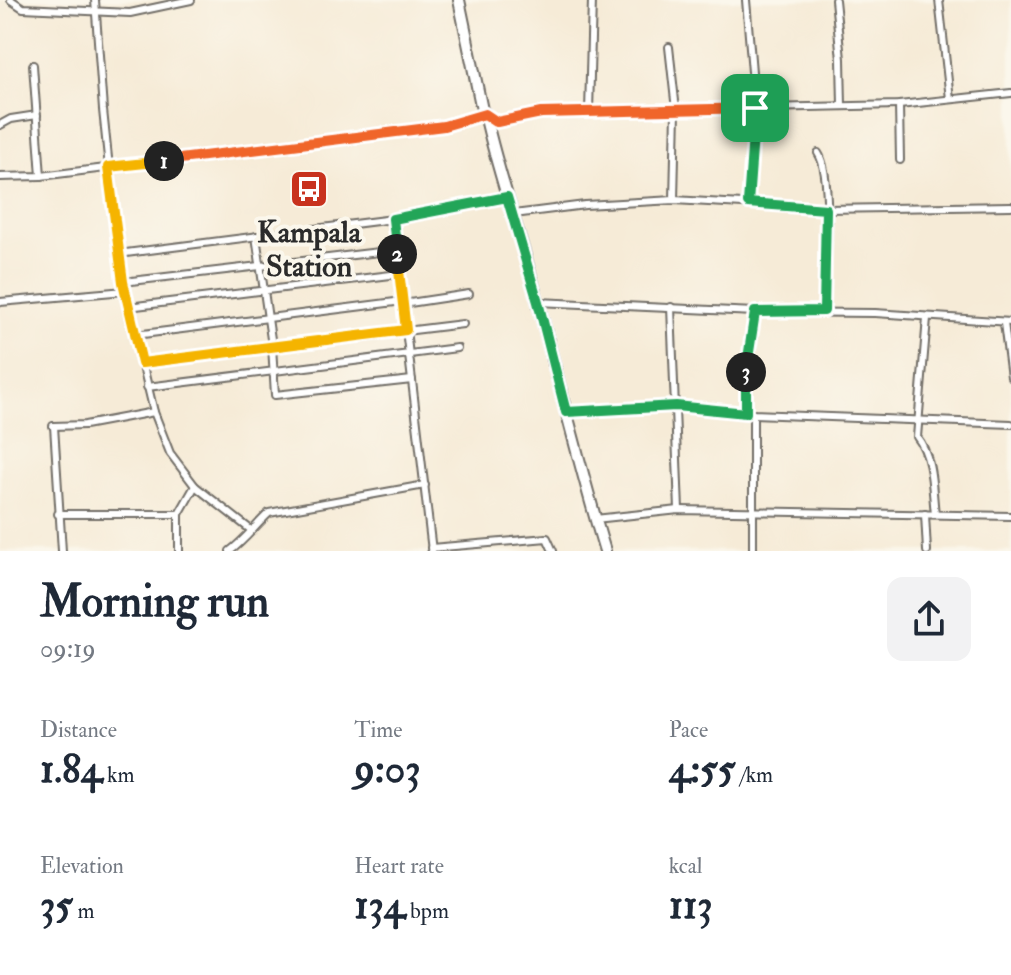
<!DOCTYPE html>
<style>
:root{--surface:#fff;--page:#f2f2f3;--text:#1f2937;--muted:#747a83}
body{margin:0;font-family:"IM FELL Double Pica",serif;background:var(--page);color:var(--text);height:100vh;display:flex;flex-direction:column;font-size:30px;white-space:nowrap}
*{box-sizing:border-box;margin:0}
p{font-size:26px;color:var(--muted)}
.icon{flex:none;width:44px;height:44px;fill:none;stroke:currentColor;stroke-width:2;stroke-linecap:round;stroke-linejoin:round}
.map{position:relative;height:551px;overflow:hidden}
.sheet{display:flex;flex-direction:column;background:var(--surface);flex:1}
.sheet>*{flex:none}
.pin{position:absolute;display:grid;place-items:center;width:68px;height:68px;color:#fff;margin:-34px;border-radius:16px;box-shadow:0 4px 12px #0006}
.km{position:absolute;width:40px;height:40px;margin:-20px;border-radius:50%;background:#222;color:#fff;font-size:22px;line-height:40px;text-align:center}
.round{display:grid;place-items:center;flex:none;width:84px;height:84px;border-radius:16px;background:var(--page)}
.summary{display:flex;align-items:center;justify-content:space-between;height:136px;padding:0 40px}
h1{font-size:44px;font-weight:700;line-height:60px}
.figures{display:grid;grid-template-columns:repeat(3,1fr);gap:12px;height:136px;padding:8px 40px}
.figures div{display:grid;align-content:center}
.figures b{font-size:40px;font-weight:700}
.figures small{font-size:22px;font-weight:400}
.figures p{font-size:22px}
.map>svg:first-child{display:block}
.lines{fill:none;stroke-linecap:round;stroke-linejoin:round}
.street-casing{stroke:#726e67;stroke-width:10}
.primary-casing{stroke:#726e67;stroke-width:14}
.street{stroke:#fff;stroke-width:6}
.primary{stroke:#fff;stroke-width:10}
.split-1-casing{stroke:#fff;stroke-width:16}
.split-2-casing{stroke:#fff;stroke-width:16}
.split-3-casing{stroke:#fff;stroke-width:16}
.split-4-casing{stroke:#fff;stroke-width:16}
.split-1{stroke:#f0652b;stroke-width:10}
.split-2{stroke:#f5b400;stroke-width:10}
.split-3{stroke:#22a559;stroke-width:10}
.split-4{stroke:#22a559;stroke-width:10}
.labels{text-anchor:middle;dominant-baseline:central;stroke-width:8;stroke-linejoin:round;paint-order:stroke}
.poi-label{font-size:30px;font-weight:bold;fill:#2b2b2b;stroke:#fbf7ec}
</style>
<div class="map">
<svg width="1011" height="551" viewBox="0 0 1011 551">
<rect width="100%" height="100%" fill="#fbf7ec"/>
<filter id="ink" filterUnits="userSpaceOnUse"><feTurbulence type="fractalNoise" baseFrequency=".0125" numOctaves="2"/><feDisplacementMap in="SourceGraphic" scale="16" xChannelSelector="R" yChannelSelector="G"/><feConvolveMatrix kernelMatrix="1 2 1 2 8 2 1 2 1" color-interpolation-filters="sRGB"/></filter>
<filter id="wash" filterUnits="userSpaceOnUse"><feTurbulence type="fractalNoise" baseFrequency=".006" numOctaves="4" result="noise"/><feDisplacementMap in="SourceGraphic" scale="32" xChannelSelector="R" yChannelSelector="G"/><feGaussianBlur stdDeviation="1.8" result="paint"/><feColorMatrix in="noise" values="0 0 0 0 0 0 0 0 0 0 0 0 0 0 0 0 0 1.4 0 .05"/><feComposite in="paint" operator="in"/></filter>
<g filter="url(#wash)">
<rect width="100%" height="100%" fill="#f6ebd7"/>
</g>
<g filter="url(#ink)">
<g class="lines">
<g class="street-casing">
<g id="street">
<path d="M11,0L23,8L130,13L191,0"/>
<path d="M95,0L103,110L118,254L125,291L154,412L170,453L195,486L251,530"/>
<path d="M746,0L755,108L748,203"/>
<path d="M835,0L841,59L842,106"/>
<path d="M939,0L950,99"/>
<path d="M669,47L676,110L674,200"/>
<path d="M33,65L41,176"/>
<path d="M899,105L900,160"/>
<path d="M589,112L592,0"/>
<path d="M0,125L11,119L37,115"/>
<path d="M818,153C834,176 825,279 824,311"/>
<path d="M0,177L41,176L444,126L485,114L497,122L541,113L899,105L1011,93"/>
<path d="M514,214L585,205L674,200L826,209L1011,206"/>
<path d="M393,219L432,551"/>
<path d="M256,236L272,346L275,395L412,380"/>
<path d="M118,254L393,219L507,197"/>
<path d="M123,282L396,250"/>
<path d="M0,302L125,291"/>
<path d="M538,302L755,312L875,313L1011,322"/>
<path d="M403,304L469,294"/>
<path d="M128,307L399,274"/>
<path d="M671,307L679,510"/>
<path d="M927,318L917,437C933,457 932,489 935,514"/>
<path d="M1004,323L1011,377"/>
<path d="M135,335L403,301"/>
<path d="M142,363L463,324"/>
<path d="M147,387L457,348"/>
<path d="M566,412L676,406L753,414L1011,424"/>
<path d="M746,413V367L755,312"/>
<path d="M753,414V551"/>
<path d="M53,426L85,425L154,412"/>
<path d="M54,426L62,551"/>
<path d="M58,514H179"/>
<path d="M925,514L927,551"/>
<path d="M595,519L679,510L1011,516"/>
<path d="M431,548L547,538L553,551"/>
<path d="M179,551V514L195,486"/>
<path d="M230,551C245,540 255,526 269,513L425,485"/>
</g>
</g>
<g class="primary-casing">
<path id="primary" d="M459,0L482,110L485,114C499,178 522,239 538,302C560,386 580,469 605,551"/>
</g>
<use href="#street" class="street"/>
<use href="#primary" class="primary"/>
</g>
</g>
<g class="lines" filter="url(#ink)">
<g class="split-1-casing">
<path id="split-1" d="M164,161L444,126L485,114L497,122L541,113L755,108"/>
</g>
<g class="split-2-casing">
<path id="split-2" d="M164,161L108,167L123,282L142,363L406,330L397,254"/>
</g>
<g class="split-3-casing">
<path id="split-3" d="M397,254L393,219L507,197L538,302L566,412L676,406L746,413V372"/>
</g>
<g class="split-4-casing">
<path id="split-4" d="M746,372L755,312L824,311L826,209L748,203L755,108"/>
</g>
<use href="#split-1" class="split-1"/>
<use href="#split-2" class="split-2"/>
<use href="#split-3" class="split-3"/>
<use href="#split-4" class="split-4"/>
</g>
<defs>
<g id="bus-square" transform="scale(2)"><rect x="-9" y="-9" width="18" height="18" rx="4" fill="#c8321e" stroke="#fbf7ec"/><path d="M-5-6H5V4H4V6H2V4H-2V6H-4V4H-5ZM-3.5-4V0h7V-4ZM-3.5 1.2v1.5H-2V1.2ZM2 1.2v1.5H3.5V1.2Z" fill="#fff"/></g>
</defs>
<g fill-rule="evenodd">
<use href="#bus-square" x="309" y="189"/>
</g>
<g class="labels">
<g class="poi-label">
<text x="309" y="232">Kampala<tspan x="309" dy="34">Station</tspan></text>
</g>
</g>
</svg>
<div class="pin" style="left:755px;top:108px;background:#1e9e55"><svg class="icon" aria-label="arrive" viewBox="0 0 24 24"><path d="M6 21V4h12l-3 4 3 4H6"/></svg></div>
<b class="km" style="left:164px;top:161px">1</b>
<b class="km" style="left:397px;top:254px">2</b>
<b class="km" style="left:746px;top:372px">3</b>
</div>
<section class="sheet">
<div class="summary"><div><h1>Morning run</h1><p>09:19</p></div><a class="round"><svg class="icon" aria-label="share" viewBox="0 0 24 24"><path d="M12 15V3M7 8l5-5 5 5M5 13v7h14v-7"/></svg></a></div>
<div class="figures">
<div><p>Distance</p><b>1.84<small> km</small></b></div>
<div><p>Time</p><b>9:03</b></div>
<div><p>Pace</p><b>4:55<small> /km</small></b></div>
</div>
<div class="figures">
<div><p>Elevation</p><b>35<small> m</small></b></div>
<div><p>Heart rate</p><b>134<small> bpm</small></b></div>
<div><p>kcal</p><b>113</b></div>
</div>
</section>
